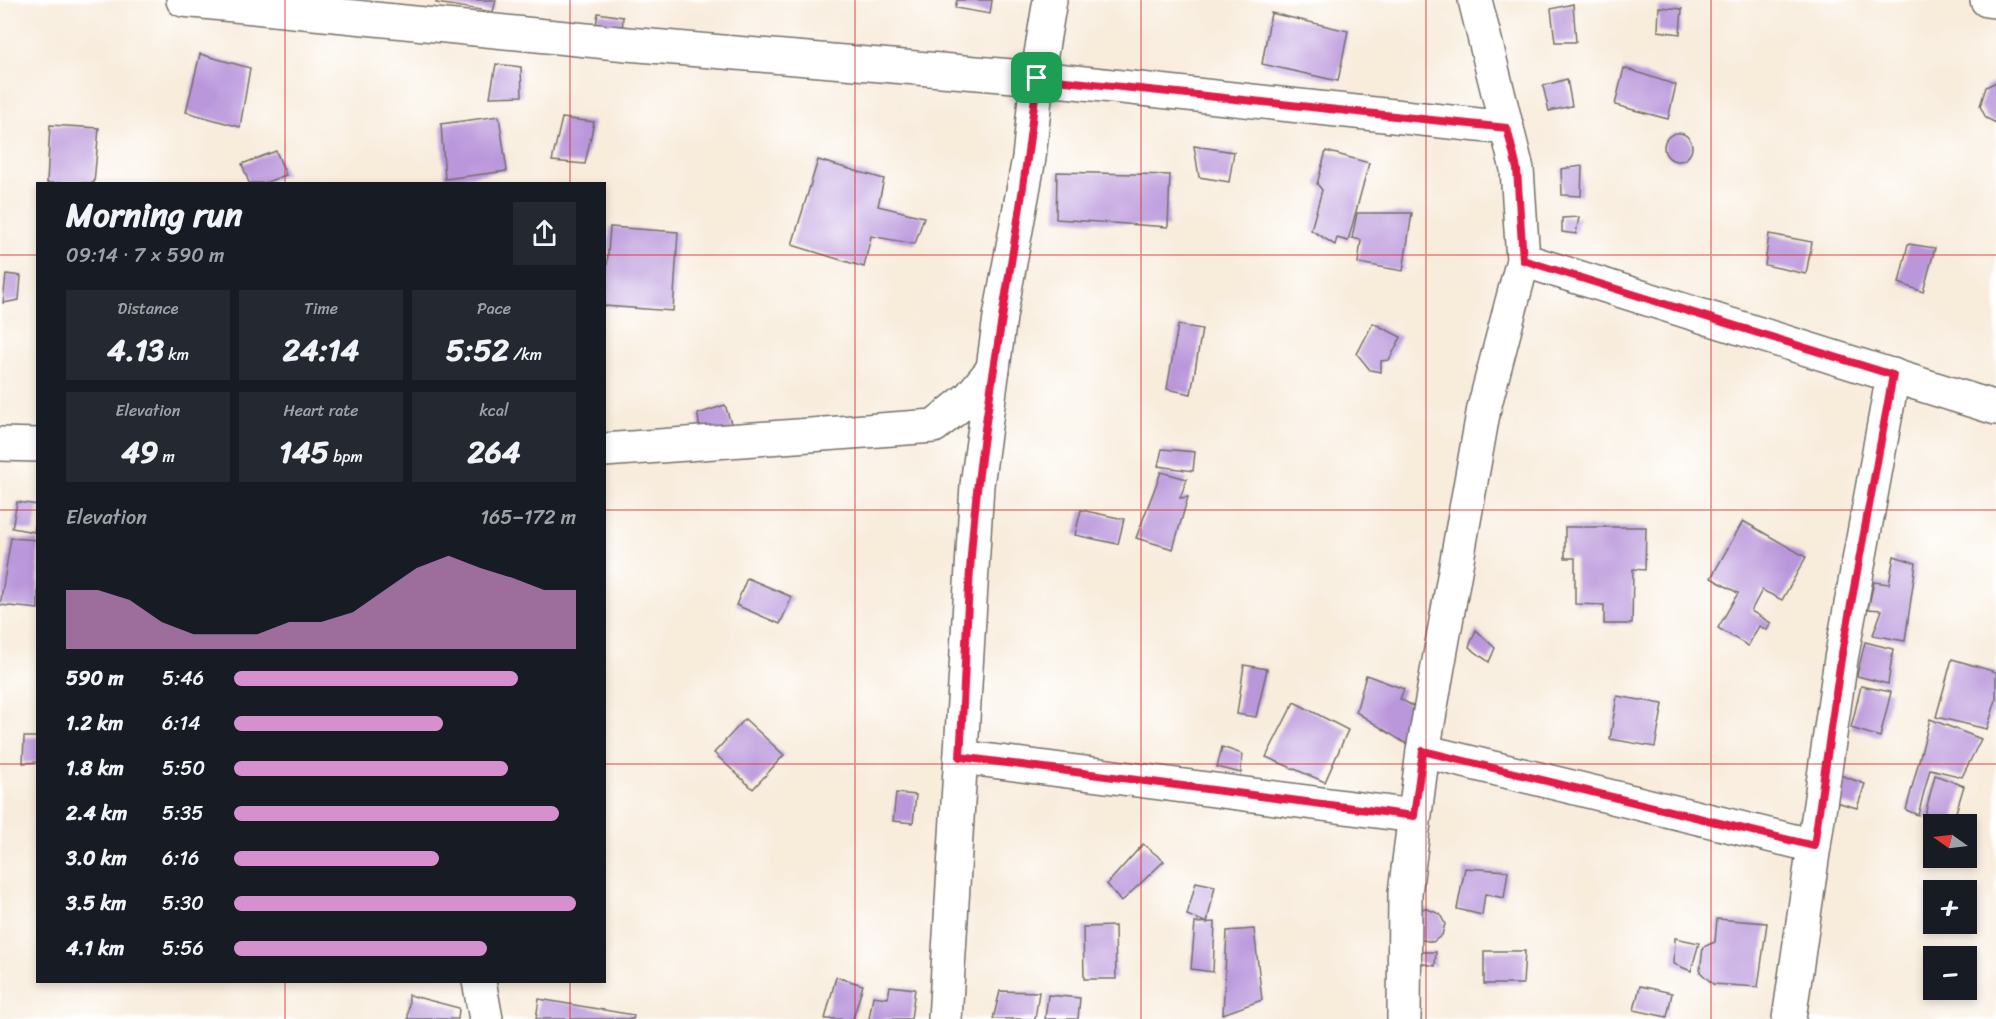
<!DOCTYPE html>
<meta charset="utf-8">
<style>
:root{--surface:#171b24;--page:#242831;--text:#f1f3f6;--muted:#9ea1a6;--accent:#d690ce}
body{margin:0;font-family:Sriracha,sans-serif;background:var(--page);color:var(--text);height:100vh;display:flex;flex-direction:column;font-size:22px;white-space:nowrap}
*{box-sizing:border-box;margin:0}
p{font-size:20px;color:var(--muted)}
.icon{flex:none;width:33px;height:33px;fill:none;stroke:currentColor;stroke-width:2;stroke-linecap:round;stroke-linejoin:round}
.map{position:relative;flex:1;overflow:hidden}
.details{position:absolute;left:36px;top:182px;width:570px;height:801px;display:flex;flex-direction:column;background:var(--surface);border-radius:0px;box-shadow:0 3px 9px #0003}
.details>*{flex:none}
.needle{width:39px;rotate:284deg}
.fabs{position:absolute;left:1923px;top:814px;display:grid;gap:12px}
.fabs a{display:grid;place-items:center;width:54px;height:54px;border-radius:0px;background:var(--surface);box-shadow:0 3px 9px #0003;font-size:30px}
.pin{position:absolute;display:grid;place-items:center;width:51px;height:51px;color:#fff;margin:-26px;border-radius:12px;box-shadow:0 3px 9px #0006}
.round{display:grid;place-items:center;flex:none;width:63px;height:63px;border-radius:0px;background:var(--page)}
.summary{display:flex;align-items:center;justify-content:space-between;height:102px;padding:0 30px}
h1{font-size:33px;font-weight:700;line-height:45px}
.figures{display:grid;grid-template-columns:repeat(3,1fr);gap:9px;height:102px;padding:6px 30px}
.figures div{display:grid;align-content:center;border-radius:0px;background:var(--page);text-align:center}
.figures b{font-size:30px;font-weight:700}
.figures small{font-size:16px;font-weight:400}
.figures p{font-size:16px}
.chart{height:168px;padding:12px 30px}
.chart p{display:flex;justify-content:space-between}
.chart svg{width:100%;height:108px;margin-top:6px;fill:var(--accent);opacity:.7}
ul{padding:0 30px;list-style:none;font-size:20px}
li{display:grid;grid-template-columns:96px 72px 1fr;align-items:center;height:45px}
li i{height:15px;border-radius:8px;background:var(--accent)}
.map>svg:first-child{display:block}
.building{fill:#ba97db}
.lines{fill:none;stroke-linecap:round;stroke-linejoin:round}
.minor-casing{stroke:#736f69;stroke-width:36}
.minor{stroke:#fff;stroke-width:33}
.route-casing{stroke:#fff;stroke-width:12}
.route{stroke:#e11d48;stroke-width:8}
.grid{fill:none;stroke:#d62828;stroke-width:1.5;stroke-opacity:0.55}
</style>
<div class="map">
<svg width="1996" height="1019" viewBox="0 0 1996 1019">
<rect width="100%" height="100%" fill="#fff"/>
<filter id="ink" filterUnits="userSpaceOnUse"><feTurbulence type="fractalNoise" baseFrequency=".0167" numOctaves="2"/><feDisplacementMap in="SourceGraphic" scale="12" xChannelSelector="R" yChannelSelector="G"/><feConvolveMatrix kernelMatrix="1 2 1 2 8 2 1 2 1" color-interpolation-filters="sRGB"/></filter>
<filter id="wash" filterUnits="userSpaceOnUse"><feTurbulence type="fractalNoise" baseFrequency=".008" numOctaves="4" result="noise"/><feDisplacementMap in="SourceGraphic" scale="24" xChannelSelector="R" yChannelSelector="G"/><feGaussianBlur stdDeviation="1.35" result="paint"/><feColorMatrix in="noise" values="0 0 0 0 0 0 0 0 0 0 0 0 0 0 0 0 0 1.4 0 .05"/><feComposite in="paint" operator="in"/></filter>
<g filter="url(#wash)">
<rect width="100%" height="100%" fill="#f8ecdb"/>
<g id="blocks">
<g class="building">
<path d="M437,0H496L493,12L436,3Z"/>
<path d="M957,0H992L990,14L955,8Z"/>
<path d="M1573,4L1576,42H1555L1551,9Z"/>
<path d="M1659,7L1682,9L1680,34L1658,31Z"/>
<path d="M598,13L623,17L622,33L595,31Z"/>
<path d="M1271,13L1348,31L1338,81L1262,64Z"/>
<path d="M200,54L250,68L240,127L186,112Z"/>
<path d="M496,64L521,67L522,96L490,97Z"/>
<path d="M1624,68L1676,85L1668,119L1615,105Z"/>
<path d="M1567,79L1572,106L1549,111L1543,86Z"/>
<path d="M1996,82V123L1986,118L1980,106L1986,87Z"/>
<path d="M499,116L507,171L445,179L441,124Z"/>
<path d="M562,118L594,122L585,164L552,161Z"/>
<path d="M50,125L99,128L94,183H47Z"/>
<circle cx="1678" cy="147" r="14"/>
<path d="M1194,146L1234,152L1229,182L1199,177Z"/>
<path d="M276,151L286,175L264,183H249L242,164Z"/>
<path d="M1326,151L1369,163L1348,241L1337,238L1335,245L1311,230L1322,190L1317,184Z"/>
<path d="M818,160L884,179L878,206L924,217L915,244L871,236L864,267L792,245Z"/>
<path d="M1582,166L1581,196L1562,195L1561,169Z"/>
<path d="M1057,172L1170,175L1168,227L1056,219Z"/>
<path d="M1357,213H1412L1403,271L1358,263L1361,240L1352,238Z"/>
<path d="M1579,217L1576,234L1562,232V218Z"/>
<path d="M610,227L678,232L673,311L604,306Z"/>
<path d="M1769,234L1812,242L1806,274L1765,265Z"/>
<path d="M1908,244L1935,248L1923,292L1899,283Z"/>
<path d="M6,274L21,276L19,300L3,303Z"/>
<path d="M1373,323L1401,337L1389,360L1381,361V372L1370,370L1357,354Z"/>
<path d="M1178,325L1202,329L1191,394L1167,389Z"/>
<path d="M725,405L735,435L700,437L698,414Z"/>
<path d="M1162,449L1195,452L1193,471L1158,466Z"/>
<path d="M1161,472L1187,479L1180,498L1188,497L1173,549L1136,538Z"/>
<path d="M17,502L38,505L34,532L12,528Z"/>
<path d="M1081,510L1124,519L1118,544L1075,535Z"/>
<path d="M1743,521L1806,557L1782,600L1762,590L1751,611L1771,623L1767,630L1759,626L1748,646L1718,628L1738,593L1711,578Z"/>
<path d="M1565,527H1646L1645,570L1633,569L1632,624H1604V605L1575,604V558H1565Z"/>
<path d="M11,538L38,540V609L0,605Z"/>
<path d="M1894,556L1916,563L1905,641L1873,635L1882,610L1868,609L1874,582L1889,584Z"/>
<path d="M747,578L792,597L780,624L736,605Z"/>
<path d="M1476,630L1495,648L1489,662L1469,647Z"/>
<path d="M1865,642L1893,649L1888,684L1857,676Z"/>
<path d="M1952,659L1996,672V700L1987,729L1936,717Z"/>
<path d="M1244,665L1267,669L1256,717L1237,714Z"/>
<path d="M1366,675L1404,689L1400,699L1420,710L1411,747L1356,712Z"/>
<path d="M1861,686L1891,692L1880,737L1851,728Z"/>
<path d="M1617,696L1663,704L1655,747L1610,739Z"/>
<path d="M1294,702L1348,730L1325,782L1266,757Z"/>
<path d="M745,719L784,755L753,789L714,753Z"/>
<path d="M1930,719L1981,739L1962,777L1930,769L1918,815L1906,810Z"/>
<path d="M24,737H38V762L23,763Z"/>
<path d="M1222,747L1242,754L1241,773L1217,767Z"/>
<path d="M1840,775L1865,784L1857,808L1832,801Z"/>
<path d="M1935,775L1964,786L1952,825L1924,818Z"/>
<path d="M896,793L916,795L913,823L893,821Z"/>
<path d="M1143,844L1164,861L1121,902L1107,884Z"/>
<path d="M1465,868L1508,871L1504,898L1485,894L1482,915L1457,909Z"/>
<path d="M1196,882L1215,886L1207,923L1187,915Z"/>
<path d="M1425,908L1440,914L1445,924L1442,935L1433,942L1417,939L1420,910Z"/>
<path d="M1717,919L1767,923L1758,987L1713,984L1700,972L1703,947L1715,942Z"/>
<path d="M1215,922L1213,972L1191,969L1195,923Z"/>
<path d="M1115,926L1116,979H1084L1083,927Z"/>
<path d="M1254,929L1262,1000L1223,1014L1227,931Z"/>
<path d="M1675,938L1699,943L1691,971L1674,964Z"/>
<path d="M1484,951H1525L1523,984H1484Z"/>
<path d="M1420,952H1436L1435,966L1419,963Z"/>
<path d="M836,977L863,985L853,1019H825Z"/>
<path d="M890,986L915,989L911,1019H869L873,996L888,998Z"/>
<path d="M1640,986L1672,993L1667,1017L1634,1010Z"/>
<path d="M1000,991L1039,992L1035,1019H993Z"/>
<path d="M409,995L459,1008L458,1019H408Z"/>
<path d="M1048,995L1080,998L1078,1019H1045Z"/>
<path d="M539,999L634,1015L633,1019H536Z"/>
</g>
</g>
</g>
<g filter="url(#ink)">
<use href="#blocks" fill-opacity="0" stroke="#736f69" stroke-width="1.5"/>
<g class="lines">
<g class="minor-casing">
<g id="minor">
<path d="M183,0L627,44L1037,78L1507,128"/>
<path d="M1987,0L1996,1"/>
<path d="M1523,260L1996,408"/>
<path d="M0,444L38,445"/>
<path d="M604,450L934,426L970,397L993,369"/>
<path d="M1423,751L1814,846"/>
<path d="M961,757L1414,816"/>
<path d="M479,981L486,1019"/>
<path d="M945,1019L977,485L1000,317L1029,158L1037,78L1050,0"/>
<path d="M1404,1019L1405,893L1423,751L1484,408L1523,260L1517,169L1475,0"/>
<path d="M1789,1019L1841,659L1893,375"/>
</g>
</g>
<use href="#minor" class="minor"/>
</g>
</g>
<g class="lines" filter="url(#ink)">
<g class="route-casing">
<path id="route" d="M1037,78L1507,128L1517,169L1523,260L1893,375L1841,659L1814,846L1423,751L1414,816L960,757C966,666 967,573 978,482C994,347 1023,213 1037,78Z"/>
</g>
<use href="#route" class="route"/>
</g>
<path class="grid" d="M285,0V183M570,0V183M855,0V1019M1141,0V1019M1426,0V1019M1711,0V1019M0,255H38M604,255H1996M0,510H38M604,510H1996M0,764H38M604,764H1996M285,981V1019M570,981V1019"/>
</svg>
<div class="fabs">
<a><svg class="needle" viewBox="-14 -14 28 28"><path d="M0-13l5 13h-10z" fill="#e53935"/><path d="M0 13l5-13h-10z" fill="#9ea1a6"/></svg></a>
<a>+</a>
<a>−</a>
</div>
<div class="pin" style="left:1037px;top:78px;background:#1e9e55"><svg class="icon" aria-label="arrive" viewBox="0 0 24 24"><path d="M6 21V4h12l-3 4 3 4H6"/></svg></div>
<section class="details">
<div class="summary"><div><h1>Morning run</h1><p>09:14 · 7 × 590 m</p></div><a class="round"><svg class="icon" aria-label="share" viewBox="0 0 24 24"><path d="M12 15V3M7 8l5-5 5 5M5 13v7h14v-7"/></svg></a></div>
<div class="figures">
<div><p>Distance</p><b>4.13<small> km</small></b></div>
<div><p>Time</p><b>24:14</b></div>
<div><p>Pace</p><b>5:52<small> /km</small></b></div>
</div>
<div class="figures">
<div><p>Elevation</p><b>49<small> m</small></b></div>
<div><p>Heart rate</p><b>145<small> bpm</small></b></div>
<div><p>kcal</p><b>264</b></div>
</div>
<div class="chart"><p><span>Elevation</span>165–172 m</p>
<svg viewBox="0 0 160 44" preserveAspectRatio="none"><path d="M0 44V20L10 20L20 24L30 33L40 38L50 38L60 38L70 33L80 33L90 29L100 20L110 11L120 6L130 11L140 15L150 20L160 20V44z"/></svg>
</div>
<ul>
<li><b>590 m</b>5:46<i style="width:83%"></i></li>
<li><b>1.2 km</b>6:14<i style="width:61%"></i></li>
<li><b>1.8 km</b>5:50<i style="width:80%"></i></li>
<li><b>2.4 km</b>5:35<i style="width:95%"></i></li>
<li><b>3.0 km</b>6:16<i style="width:60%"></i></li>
<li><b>3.5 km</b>5:30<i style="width:100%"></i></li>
<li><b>4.1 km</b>5:56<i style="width:74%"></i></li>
</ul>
</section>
</div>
